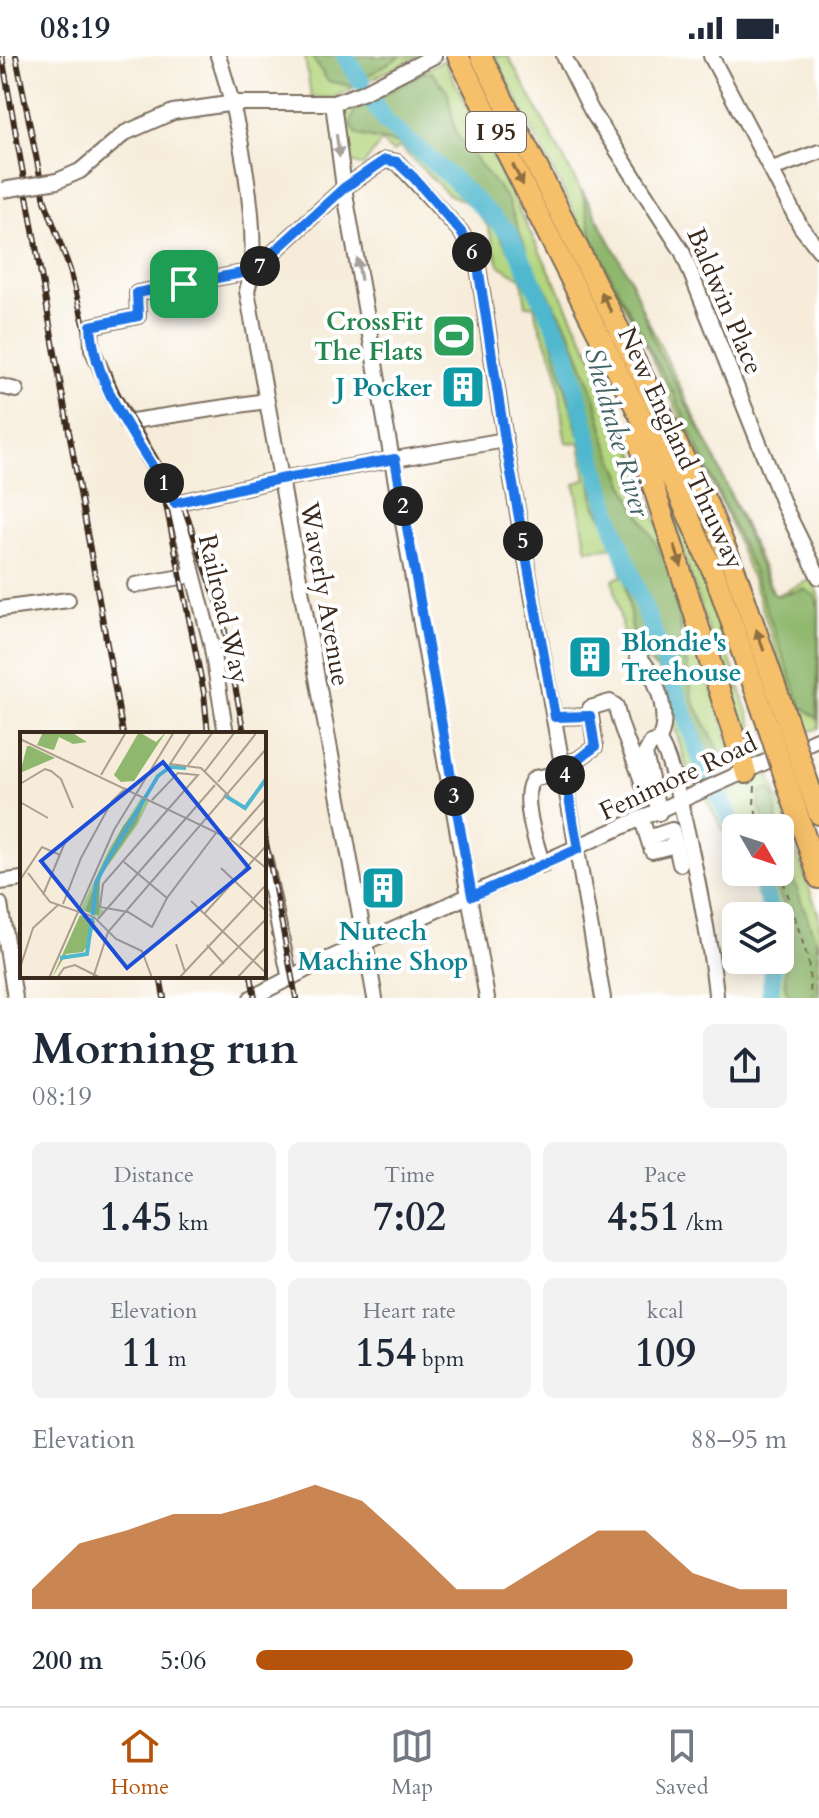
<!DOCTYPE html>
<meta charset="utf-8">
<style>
:root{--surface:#fff;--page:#f2f2f3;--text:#1f2937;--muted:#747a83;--line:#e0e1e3;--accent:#b45309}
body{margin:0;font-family:Cardo,serif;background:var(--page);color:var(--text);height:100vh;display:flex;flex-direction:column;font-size:30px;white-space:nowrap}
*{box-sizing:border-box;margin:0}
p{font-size:26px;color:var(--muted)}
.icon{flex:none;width:44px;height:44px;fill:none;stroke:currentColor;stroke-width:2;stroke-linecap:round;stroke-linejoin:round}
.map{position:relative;height:942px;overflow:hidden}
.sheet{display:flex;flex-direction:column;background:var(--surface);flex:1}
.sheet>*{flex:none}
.needle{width:52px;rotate:129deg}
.tools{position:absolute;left:722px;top:758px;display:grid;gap:16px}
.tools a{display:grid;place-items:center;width:72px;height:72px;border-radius:12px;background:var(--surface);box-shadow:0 4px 20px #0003;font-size:40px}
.pin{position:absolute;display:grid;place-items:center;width:68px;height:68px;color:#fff;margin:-34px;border-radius:16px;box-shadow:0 4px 12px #0006}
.km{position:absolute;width:40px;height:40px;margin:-20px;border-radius:50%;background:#222;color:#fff;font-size:22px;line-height:40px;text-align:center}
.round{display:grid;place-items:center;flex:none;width:84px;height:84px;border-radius:12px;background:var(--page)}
.overview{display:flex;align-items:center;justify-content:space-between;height:136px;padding:0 32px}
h1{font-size:44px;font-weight:600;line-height:60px}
.figures{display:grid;grid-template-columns:repeat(3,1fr);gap:12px;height:136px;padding:8px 32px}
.figures div{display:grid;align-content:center;border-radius:12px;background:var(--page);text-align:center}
.figures b{font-size:40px;font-weight:600}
.figures small{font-size:22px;font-weight:400}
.figures p{font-size:22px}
.chart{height:224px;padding:16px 32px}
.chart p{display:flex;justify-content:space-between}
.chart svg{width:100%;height:144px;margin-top:8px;fill:var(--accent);opacity:.7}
ul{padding:0 32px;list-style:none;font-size:26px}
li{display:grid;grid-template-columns:128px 96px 1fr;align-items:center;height:60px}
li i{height:20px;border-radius:10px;background:var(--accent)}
.status{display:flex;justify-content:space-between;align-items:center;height:56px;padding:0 40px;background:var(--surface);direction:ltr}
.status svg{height:22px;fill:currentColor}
.dock{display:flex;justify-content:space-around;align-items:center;height:112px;border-top:2px solid var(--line);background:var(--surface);font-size:22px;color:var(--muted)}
.dock a{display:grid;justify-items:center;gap:4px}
.dock .active{color:var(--accent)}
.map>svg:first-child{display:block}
.green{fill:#b4d67e;stroke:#78804e;stroke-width:2}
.forest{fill:#8fb76d;stroke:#657046;stroke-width:2}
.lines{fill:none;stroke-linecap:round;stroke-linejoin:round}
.river{stroke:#50b8ce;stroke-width:18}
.minor-casing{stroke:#7c6e5f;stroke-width:18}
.highway-casing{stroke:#7c6e5f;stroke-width:24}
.path{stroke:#7c6e5f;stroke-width:2;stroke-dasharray:6 6;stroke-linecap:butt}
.minor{stroke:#fff;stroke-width:14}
.highway{stroke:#f6c06b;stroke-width:20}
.rail-casing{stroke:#3b2a1e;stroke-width:6}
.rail{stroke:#fff;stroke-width:3;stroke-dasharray:9;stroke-linecap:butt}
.minor-bridge-casing{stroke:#7c6e5f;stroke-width:18;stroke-linecap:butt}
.highway-bridge-casing{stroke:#7c6e5f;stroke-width:24;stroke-linecap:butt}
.minor-bridge{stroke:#fff;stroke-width:14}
.highway-bridge{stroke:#f6c06b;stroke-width:20}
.oneway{fill:#a79f9a}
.oneway2{fill:#8f6e41}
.route-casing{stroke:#fff;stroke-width:16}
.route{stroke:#1a73e8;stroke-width:10}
.labels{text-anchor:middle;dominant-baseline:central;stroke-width:8;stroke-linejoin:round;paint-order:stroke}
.shield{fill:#fff;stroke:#766a62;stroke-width:2}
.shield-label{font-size:24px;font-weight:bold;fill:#3b2a1e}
.street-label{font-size:26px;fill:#3b2a1e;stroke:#fff}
.leisure-label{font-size:26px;font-weight:bold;fill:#27864d;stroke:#fff;text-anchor:end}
.culture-label{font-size:26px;font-weight:bold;fill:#0d838f;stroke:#fff;text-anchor:end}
.water-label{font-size:28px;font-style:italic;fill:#436364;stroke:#fff}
.inset-river{fill:none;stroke:#50b8ce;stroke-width:4}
.inset-road{fill:none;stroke:#ab9e8e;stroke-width:2}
.view{fill:#1d4ed8;fill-opacity:0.15;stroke:#1d4ed8;stroke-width:4}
.inset-edge{fill:none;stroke:#3b2a1e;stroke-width:4}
</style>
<div class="status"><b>08:19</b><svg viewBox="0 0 49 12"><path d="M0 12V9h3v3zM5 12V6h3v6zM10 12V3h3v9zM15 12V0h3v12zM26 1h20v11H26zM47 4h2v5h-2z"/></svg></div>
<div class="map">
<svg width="819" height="942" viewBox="0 0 819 942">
<rect width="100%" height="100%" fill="#fff"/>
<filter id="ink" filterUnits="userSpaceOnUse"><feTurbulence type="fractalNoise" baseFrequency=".0125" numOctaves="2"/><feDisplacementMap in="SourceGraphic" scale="16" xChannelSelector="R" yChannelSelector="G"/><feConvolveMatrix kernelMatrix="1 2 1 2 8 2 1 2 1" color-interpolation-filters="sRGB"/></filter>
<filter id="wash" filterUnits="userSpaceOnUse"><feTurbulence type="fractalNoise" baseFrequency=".006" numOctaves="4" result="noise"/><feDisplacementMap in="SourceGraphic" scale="32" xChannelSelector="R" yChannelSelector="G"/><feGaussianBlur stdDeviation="1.8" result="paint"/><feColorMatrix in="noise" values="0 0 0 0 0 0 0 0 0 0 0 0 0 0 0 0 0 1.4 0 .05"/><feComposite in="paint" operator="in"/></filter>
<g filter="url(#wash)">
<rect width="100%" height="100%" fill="#f6ecd9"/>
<g class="green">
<path d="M305,0H419L333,42L311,41Z"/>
<path d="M495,0H508C605,176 697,354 775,540L812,523L819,541V672L804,677L754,528L726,457L645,287L598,204Z"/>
<path d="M444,4L623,362L734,701L725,715L692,731L659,615L635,592L625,589L613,523L622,520L616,491L587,494L575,428L586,423L580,387L566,386C560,363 562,339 557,316C552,293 538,274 534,249L526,250L522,223L499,209L488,170L469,148L448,138L400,91L393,96L381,86L363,110L351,106L340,64L342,55Z"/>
<path d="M677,465L694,499L762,697L755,699L749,697L673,466Z"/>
<path d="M769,717L819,860V942H767L768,904H780V860H770L757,825L747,816H780V772H736V796L706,744Z"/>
</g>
<g class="forest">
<path d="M311,0H401L350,30L328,25Z"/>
<path d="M431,16L447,34L456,78L507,143L532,208L571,278L595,340L606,385L629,439L671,515L693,645L720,696L721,709L715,716L696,710L662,610L633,579L621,494L594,447L586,387L578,377L549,273L524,219L486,158L404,89L358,79L350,68L355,54L423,17Z"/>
<path d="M582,134L631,224L657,293L714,400L769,532L776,540L804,533L815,540L819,553L817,662L801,650L750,507L674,338L607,214L592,180Z"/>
<path d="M769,733L774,739L779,772H768L759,751L761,735Z"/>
<path d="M780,776L787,807L819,893V942H794L786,936C782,911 791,888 788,864C786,848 776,831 769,816H780Z"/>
</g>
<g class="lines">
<g class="river">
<path d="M345,0L362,27"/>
<path d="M371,42L385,65L454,124L509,177L567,295L596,412L617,480L706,716L736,773"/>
<path d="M757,816L774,860"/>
<path d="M770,942L774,904"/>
</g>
</g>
</g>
<g filter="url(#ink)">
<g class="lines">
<g class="minor-casing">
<g id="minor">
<path d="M218,0C237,54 264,181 247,235L375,942"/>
<path d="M564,0L591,54L682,195L785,452L819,521"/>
<path d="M711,0L801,171L819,194"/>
<path d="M333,47L344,132L487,942"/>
<path d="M772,113L819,96"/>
<path d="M57,125L80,115L125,77L173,56L235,47H333L362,37L434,0"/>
<path d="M0,330L16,334"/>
<path d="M126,366L266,345"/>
<path d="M175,447L280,423L505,384"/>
<path d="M135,529L193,519"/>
<path d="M0,553L68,544"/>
<path d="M637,599C656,616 672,662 658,685"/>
<path d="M555,661L590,660"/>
<path d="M226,678L211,587L175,447L113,341L92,293L91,270L138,260L137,237L253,215L344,132L385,104L397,106L461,176L477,204L505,384L603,942"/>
<path d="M563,707L577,704L595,691L590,652L610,646L616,650C621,678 635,701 643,729"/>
<path d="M659,757L645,698L651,687L658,685C675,692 716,912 716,942"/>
<path d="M642,764L652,795L676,789L672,774L648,782"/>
<path d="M676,789L680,808"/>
<path d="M264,801L290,923"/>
<path d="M543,809C537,791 518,734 535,722L565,717"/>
<path d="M0,826L22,823"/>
<path d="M0,848L15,942"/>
<path d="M251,942L315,909L819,682"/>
</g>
</g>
<g class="highway-casing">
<g id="highway">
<path d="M458,0L674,427L716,522L767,667"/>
<path d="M481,0L708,450L735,515L785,658"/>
<path d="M636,377L746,717"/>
<path d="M808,727L819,758"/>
<path d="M790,736L819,822"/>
</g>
</g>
<g class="path">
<path d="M755,730L754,749L760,772"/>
<path d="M780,814L808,903L811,942"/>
</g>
<use href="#minor" class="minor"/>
<use href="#highway" class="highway"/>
<g class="rail-casing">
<g id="rail">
<path d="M2,0L123,678"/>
<path d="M16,0L45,145L70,214L85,272L126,355L182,446L222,559L244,678"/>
<path d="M160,419L204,637L208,678"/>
<path d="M264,776L296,942"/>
<path d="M160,920L164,942"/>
<path d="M251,920L255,942"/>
</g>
</g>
<use href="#rail" class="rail"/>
<g class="minor-bridge-casing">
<path id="minor-bridge" d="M3,134L57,125"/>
</g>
<g class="highway-bridge-casing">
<g id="highway-bridge">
<path d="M785,658L808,727"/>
<path d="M767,667L790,736"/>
</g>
</g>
<use href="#minor-bridge" class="minor-bridge"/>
<use href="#highway-bridge" class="highway-bridge"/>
</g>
<defs><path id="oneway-solid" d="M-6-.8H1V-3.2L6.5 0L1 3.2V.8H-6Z" transform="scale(2)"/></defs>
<g class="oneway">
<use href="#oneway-solid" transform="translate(338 90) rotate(82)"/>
<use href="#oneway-solid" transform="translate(359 213) rotate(-100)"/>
</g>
<g class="oneway2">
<use href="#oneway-solid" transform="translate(518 119) rotate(63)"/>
<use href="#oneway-solid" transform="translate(606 246) rotate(-117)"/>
<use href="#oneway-solid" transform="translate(678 500) rotate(72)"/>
<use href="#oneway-solid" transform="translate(760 584) rotate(-109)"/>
</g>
</g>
<g class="lines" filter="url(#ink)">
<g class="route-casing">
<path id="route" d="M385,104L397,106L414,122L461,176L477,204L505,384L555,661L590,660L595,691L577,704L563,707L578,793L472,840L395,403L280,423L175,447C144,392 94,334 91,270L138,260L137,237L253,215L344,132Z"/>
</g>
<use href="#route" class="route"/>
</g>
<defs>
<g id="stadium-square" transform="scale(2.3)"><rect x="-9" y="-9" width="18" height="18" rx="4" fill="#2e9e5b" stroke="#fff"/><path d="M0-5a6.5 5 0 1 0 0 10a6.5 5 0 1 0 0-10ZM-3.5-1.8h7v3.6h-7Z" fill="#fff"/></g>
<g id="building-square" transform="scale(2.3)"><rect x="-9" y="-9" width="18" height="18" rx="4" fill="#0f9aa8" stroke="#fff"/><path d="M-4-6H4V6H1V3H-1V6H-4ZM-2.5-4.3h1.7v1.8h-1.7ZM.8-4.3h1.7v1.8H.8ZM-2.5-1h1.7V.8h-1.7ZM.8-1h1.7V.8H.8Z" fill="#fff"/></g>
</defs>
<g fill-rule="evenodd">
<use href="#stadium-square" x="454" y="280"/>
<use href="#building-square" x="463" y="331"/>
<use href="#building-square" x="590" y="601"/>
<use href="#building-square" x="383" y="832"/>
</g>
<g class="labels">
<rect class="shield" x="466" y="56" width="60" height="40" rx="6"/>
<g class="shield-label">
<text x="496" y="76">I 95</text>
</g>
<g class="street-label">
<text transform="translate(725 245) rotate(67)">Baldwin Place</text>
<text transform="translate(681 392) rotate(65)">New England Thruway</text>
<text transform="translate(325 538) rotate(80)">Waverly Avenue</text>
<text transform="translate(224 553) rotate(77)">Railroad Way</text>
<text transform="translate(678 721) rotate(-25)">Fenimore Road</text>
</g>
<g class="leisure-label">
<text x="423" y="265">CrossFit<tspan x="423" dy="30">The Flats</tspan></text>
</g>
<g class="culture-label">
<text x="432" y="331">J Pocker</text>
<text x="621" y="586" text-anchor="start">Blondie's<tspan x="621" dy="30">Treehouse</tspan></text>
<text x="383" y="875" text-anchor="middle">Nutech<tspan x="383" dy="30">Machine Shop</tspan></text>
</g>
<g class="water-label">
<text transform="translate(617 376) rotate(74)">Sheldrake River</text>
</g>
</g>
<g transform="translate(20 676)">
<rect width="246" height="246" fill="#f6ecd9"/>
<path d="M121,66L129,69L118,92L81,144L77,174L84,179L78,185L61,177L89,117Z" fill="#b4d67e"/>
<path d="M23,0H51L67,10L53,12L39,5L34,18L29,17L17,13ZM119,0L136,10L146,0L114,49L101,50L94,43ZM7,14H10L35,26L0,41ZM125,67L116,92L80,144L79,183L65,179L83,132L103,94ZM60,183L75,189L70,210L63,220L46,222L32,246Z" fill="#8fb76d"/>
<path class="inset-river" d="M204,63L225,76L246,47M73,183L76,151L86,131L138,44L150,35L166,36M40,226L67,222L72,186"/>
<path class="inset-road" d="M171,0L150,32L181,36L209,64M0,7L210,107L246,136M168,33L193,0M185,39L215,0M81,43L106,0M198,50L237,0M0,52L25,37L31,39L41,47L53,76M132,68L158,41L178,43L83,152L80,175L108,180L132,195L147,166L196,101M0,70L28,86M210,107L246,66M220,113L246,84M104,130L147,166M201,136L246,179M8,141L30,170L74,185L96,207L122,219L132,246M0,148L22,115L40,123M23,163L46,108M171,169L246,241M43,172L61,126L92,69L106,56M184,182L246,114M78,187L195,53M156,212L165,240M187,213L204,232M0,236L13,196L38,173M29,246L94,98L154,0M37,246L44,236L55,233L81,246M73,246L88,200L246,17M159,246L246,153M188,246L246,187M217,246L246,215"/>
<path class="view" d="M143,30L229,136L107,236L21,129Z"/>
<rect width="246" height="246" class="inset-edge"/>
</g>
</svg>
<div class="tools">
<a><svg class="needle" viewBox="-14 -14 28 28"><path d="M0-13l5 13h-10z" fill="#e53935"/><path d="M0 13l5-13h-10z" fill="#747a83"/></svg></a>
<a><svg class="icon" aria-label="layers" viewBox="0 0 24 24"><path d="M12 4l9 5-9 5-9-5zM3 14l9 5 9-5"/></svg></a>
</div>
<div class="pin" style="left:184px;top:228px;background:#1e9e55"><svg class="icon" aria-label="arrive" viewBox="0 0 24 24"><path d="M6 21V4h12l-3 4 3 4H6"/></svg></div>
<b class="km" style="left:164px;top:427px">1</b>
<b class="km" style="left:403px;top:450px">2</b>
<b class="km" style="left:454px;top:740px">3</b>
<b class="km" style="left:565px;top:719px">4</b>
<b class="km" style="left:523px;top:485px">5</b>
<b class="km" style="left:472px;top:196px">6</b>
<b class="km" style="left:260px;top:210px">7</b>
</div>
<section class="sheet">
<div class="overview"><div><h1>Morning run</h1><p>08:19</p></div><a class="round"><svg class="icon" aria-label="share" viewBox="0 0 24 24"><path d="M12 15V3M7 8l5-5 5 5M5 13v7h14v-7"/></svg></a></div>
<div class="figures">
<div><p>Distance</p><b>1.45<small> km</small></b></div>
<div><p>Time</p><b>7:02</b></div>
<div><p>Pace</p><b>4:51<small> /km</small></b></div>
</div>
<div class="figures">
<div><p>Elevation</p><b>11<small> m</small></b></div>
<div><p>Heart rate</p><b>154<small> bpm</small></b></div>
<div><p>kcal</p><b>109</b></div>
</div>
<div class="chart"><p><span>Elevation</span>88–95 m</p>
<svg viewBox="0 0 160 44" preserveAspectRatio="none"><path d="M0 44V38L10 24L20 20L30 15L40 15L50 11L60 6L70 11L80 24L90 38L100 38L110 29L120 20L130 20L140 33L150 38L160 38V44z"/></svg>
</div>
<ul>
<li><b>200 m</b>5:06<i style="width:71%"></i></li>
</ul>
</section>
<nav class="dock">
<a class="active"><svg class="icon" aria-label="home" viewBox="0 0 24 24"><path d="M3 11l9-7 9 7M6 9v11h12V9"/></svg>Home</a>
<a><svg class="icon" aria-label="map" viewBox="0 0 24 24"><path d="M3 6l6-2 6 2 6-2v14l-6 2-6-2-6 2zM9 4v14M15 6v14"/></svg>Map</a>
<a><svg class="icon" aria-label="saved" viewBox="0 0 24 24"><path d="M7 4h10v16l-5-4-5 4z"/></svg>Saved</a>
</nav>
